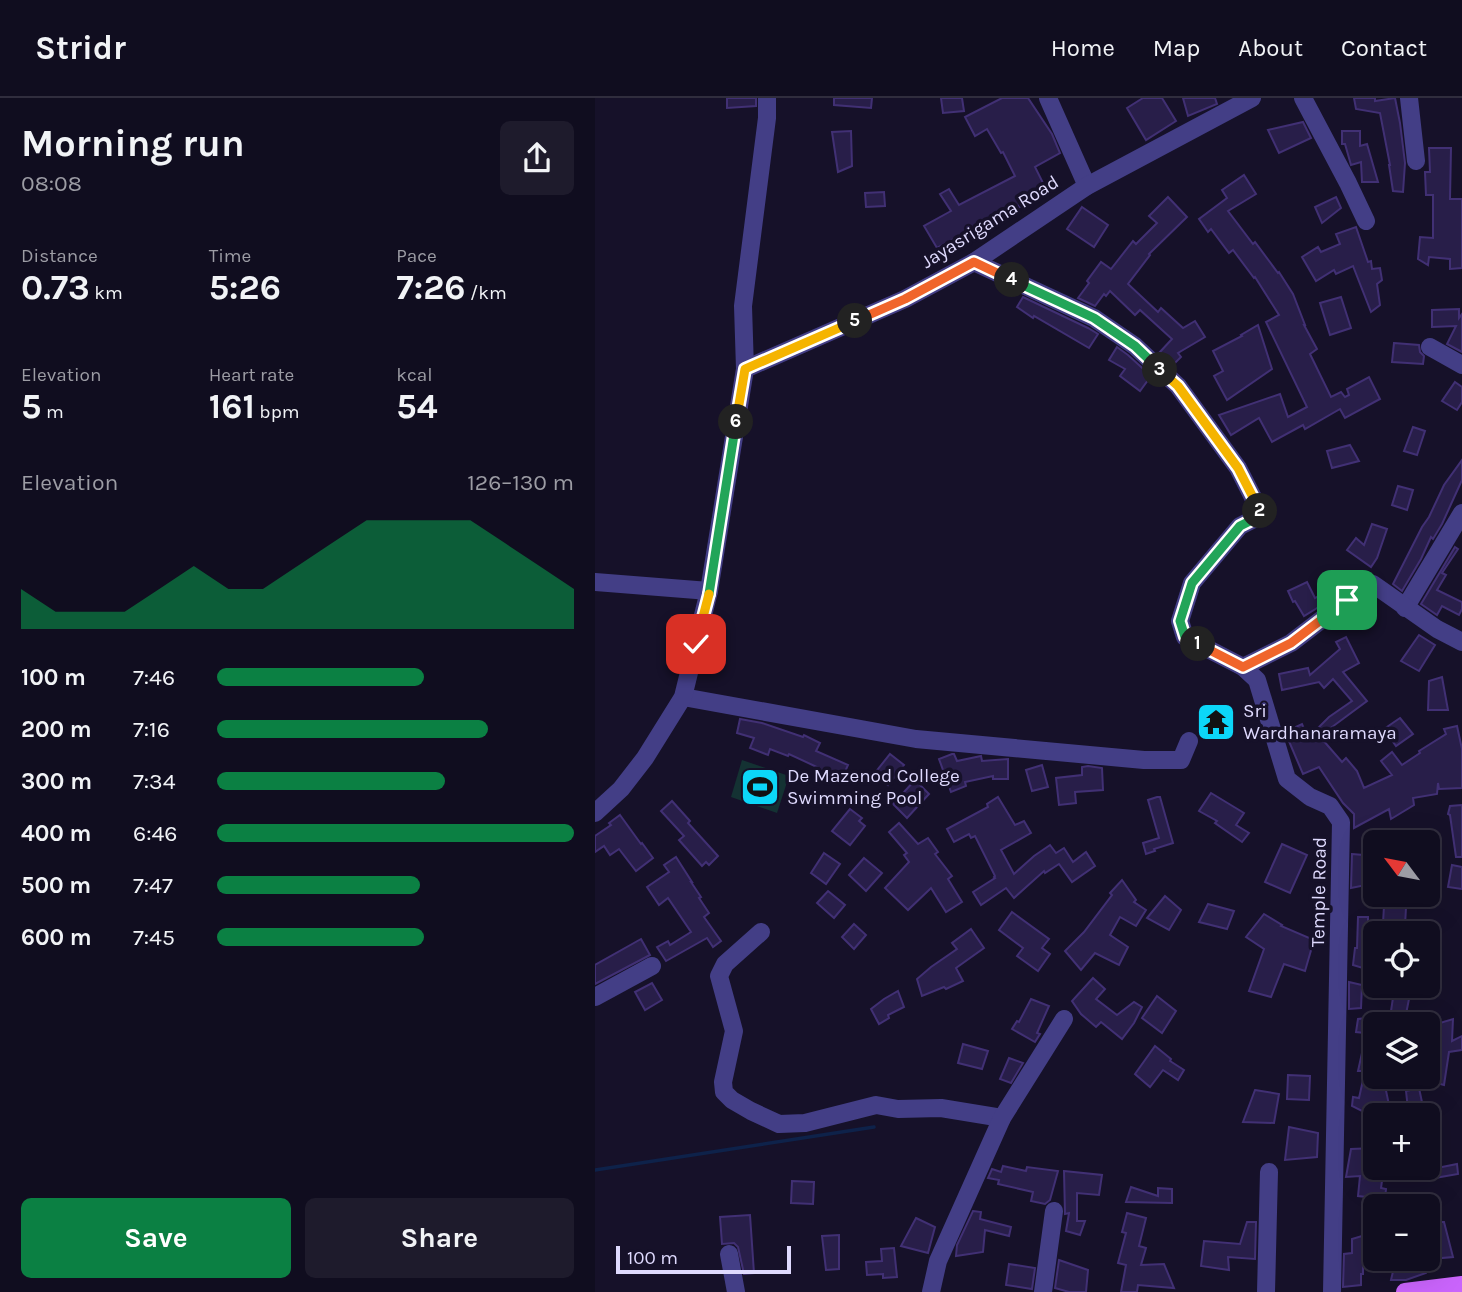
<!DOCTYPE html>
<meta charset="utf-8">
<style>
:root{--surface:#100d1f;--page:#1e1b2c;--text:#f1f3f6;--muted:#9c9ca4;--line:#302d3d;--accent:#0b8043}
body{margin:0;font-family:Karla,sans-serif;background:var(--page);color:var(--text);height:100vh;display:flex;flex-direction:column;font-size:26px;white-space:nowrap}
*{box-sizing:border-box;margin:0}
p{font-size:23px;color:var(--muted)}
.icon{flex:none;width:38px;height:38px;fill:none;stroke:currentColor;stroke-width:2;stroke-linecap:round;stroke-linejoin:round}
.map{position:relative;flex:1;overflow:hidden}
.panel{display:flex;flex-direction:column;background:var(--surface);width:595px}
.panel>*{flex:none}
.needle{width:46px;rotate:302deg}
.buttons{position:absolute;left:768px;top:732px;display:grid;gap:14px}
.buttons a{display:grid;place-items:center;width:77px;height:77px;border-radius:10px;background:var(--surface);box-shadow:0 7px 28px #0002,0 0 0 2px var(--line);font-size:35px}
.scale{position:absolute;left:21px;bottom:18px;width:175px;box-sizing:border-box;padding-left:7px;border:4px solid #dfdafe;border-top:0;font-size:19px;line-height:24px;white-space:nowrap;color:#dfdafe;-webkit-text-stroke:5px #161129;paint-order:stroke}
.pin{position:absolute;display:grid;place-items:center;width:60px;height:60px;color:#fff;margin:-30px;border-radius:14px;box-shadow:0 4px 10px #0006}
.km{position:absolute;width:35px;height:35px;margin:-18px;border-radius:50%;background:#222;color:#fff;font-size:19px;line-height:35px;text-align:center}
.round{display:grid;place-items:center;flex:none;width:74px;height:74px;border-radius:10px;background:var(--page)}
.head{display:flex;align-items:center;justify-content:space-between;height:119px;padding:0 21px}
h1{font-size:38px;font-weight:700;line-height:52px}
.metrics{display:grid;grid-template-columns:repeat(3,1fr);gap:10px;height:119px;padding:7px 21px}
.metrics div{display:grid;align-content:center}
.metrics b{font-size:35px;font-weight:700}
.metrics small{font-size:19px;font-weight:400}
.metrics p{font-size:19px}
.chart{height:196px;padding:14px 21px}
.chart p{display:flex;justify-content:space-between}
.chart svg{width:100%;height:126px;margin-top:7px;fill:var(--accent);opacity:.7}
.cta{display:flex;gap:14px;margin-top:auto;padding:14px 21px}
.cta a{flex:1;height:80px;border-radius:10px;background:var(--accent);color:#fff;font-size:28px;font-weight:700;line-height:80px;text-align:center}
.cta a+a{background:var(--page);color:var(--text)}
ul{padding:0 21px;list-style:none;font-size:23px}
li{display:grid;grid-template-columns:112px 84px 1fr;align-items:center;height:52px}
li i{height:18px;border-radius:9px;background:var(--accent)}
header{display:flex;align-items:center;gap:42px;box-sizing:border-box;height:98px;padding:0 35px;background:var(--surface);border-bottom:2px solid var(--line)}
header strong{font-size:33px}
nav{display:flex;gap:38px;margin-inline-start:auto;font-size:24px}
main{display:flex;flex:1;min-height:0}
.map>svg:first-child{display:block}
.green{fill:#143233}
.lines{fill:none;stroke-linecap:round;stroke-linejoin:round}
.stream{stroke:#0e224a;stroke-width:3.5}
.building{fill:#281e49;stroke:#413074;stroke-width:2}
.minor{stroke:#433e86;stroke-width:18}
.major{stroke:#c964fb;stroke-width:18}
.split-1-casing{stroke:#fff;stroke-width:14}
.split-2-casing{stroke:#fff;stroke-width:14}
.split-3-casing{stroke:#fff;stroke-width:14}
.split-4-casing{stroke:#fff;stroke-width:14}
.split-5-casing{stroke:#fff;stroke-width:14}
.split-6-casing{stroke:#fff;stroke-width:14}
.split-7-casing{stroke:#fff;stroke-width:14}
.split-8-casing{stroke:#fff;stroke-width:14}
.split-1{stroke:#f0652b;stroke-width:9}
.split-2{stroke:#22a559;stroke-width:9}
.split-3{stroke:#f5b400;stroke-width:9}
.split-4{stroke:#22a559;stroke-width:9}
.split-5{stroke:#f0652b;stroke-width:9}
.split-6{stroke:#f5b400;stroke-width:9}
.split-7{stroke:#22a559;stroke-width:9}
.split-8{stroke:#f5b400;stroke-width:9}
.labels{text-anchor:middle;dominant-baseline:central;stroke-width:7;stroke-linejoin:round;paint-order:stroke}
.street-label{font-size:19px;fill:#dfdafe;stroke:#161129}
.poi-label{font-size:19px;fill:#dfdafe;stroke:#161129;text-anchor:start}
</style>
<header>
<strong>Stridr</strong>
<nav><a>Home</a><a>Map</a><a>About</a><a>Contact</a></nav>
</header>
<main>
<section class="panel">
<div class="head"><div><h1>Morning run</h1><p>08:08</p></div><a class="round"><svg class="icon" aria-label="share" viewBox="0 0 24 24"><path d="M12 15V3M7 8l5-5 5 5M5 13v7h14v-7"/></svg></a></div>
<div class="metrics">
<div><p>Distance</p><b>0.73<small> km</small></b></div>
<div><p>Time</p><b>5:26</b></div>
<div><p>Pace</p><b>7:26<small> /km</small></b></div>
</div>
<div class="metrics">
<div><p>Elevation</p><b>5<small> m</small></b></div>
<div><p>Heart rate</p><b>161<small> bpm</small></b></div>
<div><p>kcal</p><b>54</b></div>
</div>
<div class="chart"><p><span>Elevation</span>126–130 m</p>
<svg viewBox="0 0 160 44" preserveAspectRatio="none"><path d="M0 44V30L10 38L20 38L30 38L40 30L50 22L60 30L70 30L80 22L90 14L100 6L110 6L120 6L130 6L140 14L150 22L160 30V44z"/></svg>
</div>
<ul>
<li><b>100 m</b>7:46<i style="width:58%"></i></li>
<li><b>200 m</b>7:16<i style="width:76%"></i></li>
<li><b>300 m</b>7:34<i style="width:64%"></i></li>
<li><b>400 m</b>6:46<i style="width:100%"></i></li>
<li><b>500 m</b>7:47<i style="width:57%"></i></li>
<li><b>600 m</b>7:45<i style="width:58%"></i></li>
</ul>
<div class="cta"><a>Save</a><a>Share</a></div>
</section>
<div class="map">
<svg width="867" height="1194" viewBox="0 0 867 1194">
<rect width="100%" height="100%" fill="#161129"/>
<path class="green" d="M147,662L194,678L182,715L136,699Z"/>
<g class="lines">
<path class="stream" d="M0,1072L279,1029"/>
</g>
<g class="building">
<path d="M132,0H161V8L132,10Z"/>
<path d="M239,0H277L276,10L239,7Z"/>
<path d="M346,0H367L369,13L348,15Z"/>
<path d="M407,0H433L457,36L465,55L440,69L453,95L423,110V108L403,117L342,150L329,128L356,113L345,96L354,91L364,107L420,78L408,54L406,55L392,31L380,38L370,19Z"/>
<path d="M548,0H567L581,23L551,42L532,10Z"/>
<path d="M588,0H620L622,6L593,18Z"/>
<path d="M759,0H780V3L800,0L805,25L810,65L808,94L798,93L794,67H795L785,15L761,11Z"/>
<path d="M708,24L716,40L684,55L673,32Z"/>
<path d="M256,33L257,68L243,74L237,34Z"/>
<path d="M747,33H765V48L772,46L783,84H767L766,64L756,67L750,46H747Z"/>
<path d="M834,50H856L855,101H867V170L855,171V161L834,159L833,167L823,161L825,139L838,140V97H831L830,74H835Z"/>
<path d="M649,77L661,96L633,113L658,146L660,144L683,175L684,174L698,196L710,227H709L722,251L715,256L736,299L746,294L750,299L754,297L752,291L774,279L785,301L750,320L745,311L710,331L708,327L677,344L664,320L636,337L624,317L685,296L693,319L712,309L671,224L684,217L660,179L659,180L638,152L634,155L616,131L613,134L604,121L632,100L627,92Z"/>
<path d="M289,94L290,108L271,109L270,95Z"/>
<path d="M573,99L592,119L554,156L555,157L533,186L563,214L566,210L588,230L600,223L610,239L583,255L586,259L578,267L564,255L577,241L545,212L540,217L515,193L511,198L509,196L500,208L483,200L494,185L492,183L506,164L516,171L538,143L541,146L562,125L554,118Z"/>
<path d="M741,99L746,110L727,125L720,109Z"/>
<path d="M487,109L513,127L499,149L472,131Z"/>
<path d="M761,129L773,164L776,163L777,171L785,170L787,182L782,186L785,207L776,214L758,168L741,176L739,172L721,183L707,159L723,149L726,154L745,146L741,136Z"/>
<path d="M428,199L493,230L503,236L494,250L439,218L438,220L422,209Z"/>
<path d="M746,199L756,230L735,237L725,205Z"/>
<path d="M864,211V220L867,216V254L852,246L861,228L837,229V212Z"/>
<path d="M663,227L677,271L632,302L619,278L628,273L618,253L647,238L646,237Z"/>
<path d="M799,245L824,247L825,254L829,258L828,266L797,264Z"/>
<path d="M522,249L533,257L556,278L545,293L525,278L530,271L514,262Z"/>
<path d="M860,284L867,289V304L862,312L847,303Z"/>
<path d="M818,329L830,333L822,357L809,353Z"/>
<path d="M755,347L764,363L737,370L732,353Z"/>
<path d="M867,362V382L847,426L838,441L836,439L826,461L807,493L798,486L827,429L834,419L849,387Z"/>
<path d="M803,388L818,392L812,412L797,407Z"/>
<path d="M777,426L792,431L782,460L776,469L752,452L761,440L769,447Z"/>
<path d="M860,449L863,451L847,475L851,477L842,492L867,504V511L864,517L847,508L842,517L826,506Z"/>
<path d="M757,478L759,482L727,507L709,518L700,503L698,504L693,493L712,484L720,500Z"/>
<path d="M824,537L840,547L824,573L806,563Z"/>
<path d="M751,539L764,565L748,574L772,603L737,629L738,630L727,641L747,664L751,660L762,673L769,690L797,677L786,663L797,654L807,667L825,655L824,653L851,636L849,631L862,628L867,651V690L844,691L843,685L842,696L818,700L819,707L796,721L794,711L759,730V716L748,705L724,669L708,676L690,634L707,626L713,640L734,619L757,603L738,581L729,590L724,584L687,592L684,576L713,570L715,577L745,551L741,544Z"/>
<path d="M847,579L853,612H833L834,583Z"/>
<path d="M805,620L818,636L801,648L789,631Z"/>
<path d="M145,621L167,625L208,639L209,637L225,645L221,653L253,667L245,685L222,675L224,670L194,656L193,658L175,651L173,657L155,650L159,640L142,635Z"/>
<path d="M295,656L309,667L293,687L279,676Z"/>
<path d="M357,656H359L362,663L386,658L387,663L413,661V681H398V678L370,684L371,688L356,694L344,661Z"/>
<path d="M447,667L453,689L437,693L431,672Z"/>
<path d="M493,668L507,670L508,692L480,694L481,705L464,707L461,680L487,677V669Z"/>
<path d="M320,682L334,696L312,720L298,706Z"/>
<path d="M616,695L649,715L641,727L654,735L647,744L620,725L622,723L604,713Z"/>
<path d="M403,699L420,727L429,723L436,735L406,752L419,776L439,758L455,747L461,755L469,750L478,764L491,754L500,768L477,784L464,766L450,775L449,773L419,800L411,790L386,807L378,794L400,780L399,779L400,778L380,738L376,740L374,736L359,744L352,731L393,709L392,706Z"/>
<path d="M562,699H565L578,745L559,751L560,753L551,756L548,745L564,740L553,702Z"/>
<path d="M77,703L95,723L93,725L123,758L114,767L111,764L107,768L84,742L89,738L66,713Z"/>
<path d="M867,707V759H861L855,717L853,716L855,708Z"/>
<path d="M255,711L267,720L264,723L270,728L255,747L237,733Z"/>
<path d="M25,717L46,746L47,745L58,760L41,773L24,751L15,757L9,748L0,754V738L16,727L14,725Z"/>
<path d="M304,725L323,746L333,740L343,754L340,756L357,778L353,781L367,804L351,814L336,790L313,812L290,790L314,764L309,757L312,755L294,734Z"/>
<path d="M687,746L712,757L695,795L670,784Z"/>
<path d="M229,755L245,766L231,786L216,775Z"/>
<path d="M757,756L780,758V774L771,773V787L756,790Z"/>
<path d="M81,759L97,784H96L106,799L104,800L114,815L109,819L126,843L118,849L112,840L71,863L62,849L73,843L75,847L96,834L73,800L64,807L52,789L74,774L69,767Z"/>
<path d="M269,760L287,775L271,793L254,777Z"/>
<path d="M857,767L867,769V791L853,789Z"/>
<path d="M527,782L541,802L539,804L551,812L541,828L525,819L515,837L533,849L524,867L500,855L486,872L470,853L489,834L517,797L515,795Z"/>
<path d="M233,793L250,807L239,820L222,805Z"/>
<path d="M570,798L586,812L574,832L552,820Z"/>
<path d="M613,806L639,813L632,831L604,824Z"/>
<path d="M789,808L811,810L810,827L838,825L837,835H793L796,825H788Z"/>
<path d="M417,814L454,841L447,850L455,856L443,873L422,858L428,850L404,832Z"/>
<path d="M669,816L687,827L686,828L719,842L710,873L689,866L676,899L654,893L669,851L651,839Z"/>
<path d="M763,819H773V837H770L771,871L758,867L760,850H762Z"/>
<path d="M259,826L271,837L259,851L247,839Z"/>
<path d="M376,831L389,850L361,870L368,883L351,891L349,889L327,898L322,881L336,869L362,851L357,845Z"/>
<path d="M46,841L55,857L0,886V867Z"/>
<path d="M498,880L510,891L501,901L522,917L539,904L547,909L539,925L527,941L506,924L501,929L486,916L477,903Z"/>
<path d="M754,884L767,887L766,910L754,911Z"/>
<path d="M57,885L67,902L50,912L40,894Z"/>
<path d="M303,893L309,909L293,917L294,920L284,926L276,911L289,901Z"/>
<path d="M799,893L815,896L809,926H798L800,914L796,913Z"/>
<path d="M562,898L581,913L567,935L547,920Z"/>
<path d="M436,901L454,908L442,935L445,936L440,944L417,931L422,923L424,924Z"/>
<path d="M782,919L779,936L761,934L763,921Z"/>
<path d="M858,921L857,943L867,938V952L854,954L849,987L834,983V971L837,970V948L845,950L843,937H845V925Z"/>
<path d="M368,946L393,953L387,971L363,965Z"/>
<path d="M769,946L780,948V978H788L794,1007H772L771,1015L757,1008L758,999L764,1000L770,973H763Z"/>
<path d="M560,948L576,961L575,963L589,972L583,982L568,972L555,989L540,976Z"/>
<path d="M414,960L428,965L416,985L405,981Z"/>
<path d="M693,977L715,978L714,1002L692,1001Z"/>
<path d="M824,990L828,1009L813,1011L811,993Z"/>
<path d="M660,992L684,996L679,1025L648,1024Z"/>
<path d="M694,1029L723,1035L722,1059L690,1062Z"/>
<path d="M780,1050V1069H789L786,1090L791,1091L790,1101L763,1098L765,1078L751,1079L756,1051Z"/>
<path d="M862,1066L863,1076L834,1081L832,1072Z"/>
<path d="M408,1068L431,1073L432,1069L463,1073L455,1102L450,1106L436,1103L438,1094L403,1086L404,1082L393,1080L397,1071L406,1074Z"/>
<path d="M469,1073L507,1077L504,1097L482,1095V1123H490L485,1137L471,1133L474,1115L470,1116Z"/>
<path d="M197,1083L219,1084L218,1106L196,1105Z"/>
<path d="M536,1089L563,1098V1090L577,1091V1105L531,1104Z"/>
<path d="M378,1113L386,1114L385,1121L416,1129L414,1138L390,1132L388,1154L361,1158L362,1147Z"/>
<path d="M532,1115L551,1120L544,1148L551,1150L546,1167L569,1166L579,1190L543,1187L542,1194H526L531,1167L523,1165L531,1135L527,1134Z"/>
<path d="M155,1117L159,1175L149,1176L143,1149L139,1145L127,1146L125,1119Z"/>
<path d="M321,1120L340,1129L333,1155L306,1148Z"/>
<path d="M652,1124H661L660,1161L633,1159L634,1172L606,1168L609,1143L645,1146Z"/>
<path d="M837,1124H849L858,1159L836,1161L837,1167L831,1175L811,1182H796L800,1165L829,1172L826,1163L833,1160L834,1157Z"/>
<path d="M780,1134V1165L768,1169V1176H766V1187L748,1189L749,1156L757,1155V1141Z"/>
<path d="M244,1137V1171L231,1172L227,1138Z"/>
<path d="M299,1150L302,1179L288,1180V1176L272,1177L271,1164L287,1163L286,1151Z"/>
<path d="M464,1162L493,1172L491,1194H474L460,1190Z"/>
<path d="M414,1166L440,1170L437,1191L411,1187Z"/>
</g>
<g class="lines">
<g class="minor">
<path d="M453,0L492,88"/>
<path d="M708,0L753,85L771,123"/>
<path d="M814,0L821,63"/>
<path d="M379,164L499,220L540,248L583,288L643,370L667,417L645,428L597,485L585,523L590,539L648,569L662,582L692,681L715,699L735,708L746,724L737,1194"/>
<path d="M835,249L867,267"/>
<path d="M150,271L310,201L379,164L492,88L657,0"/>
<path d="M0,484L114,493"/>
<path d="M810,510L867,415"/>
<path d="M648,569L696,545L773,486H778L842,531L867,544"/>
<path d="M88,599L321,641L549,662H586L594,643"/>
<path d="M0,715L26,691L50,660L88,599L114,493L150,271L148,208L172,20V0"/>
<path d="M166,834L130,866L124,878L139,933L128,984L129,994L137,1002L156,1013L184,1026L210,1025L281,1007L303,1011L346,1010L407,1020"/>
<path d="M0,899L57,868"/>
<path d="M134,1156L141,1194"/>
<path d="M336,1194L343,1163L407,1020L469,921"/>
<path d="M448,1194L459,1113"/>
<path d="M671,1194L674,1074"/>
</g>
<path class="major" d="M810,1194L867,1187"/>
</g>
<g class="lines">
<g class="split-1-casing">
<path id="split-1" d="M603,546L648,569L696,545L752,502"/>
</g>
<g class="split-2-casing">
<path id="split-2" d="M603,546L590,539L585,523L597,485L645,428L667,417L665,413"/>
</g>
<g class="split-3-casing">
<path id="split-3" d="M565,272L583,288L643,370L665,413"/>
</g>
<g class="split-4-casing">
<path id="split-4" d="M417,182L499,220L540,248L565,272"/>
</g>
<g class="split-5-casing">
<path id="split-5" d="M260,223L310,201L379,164L417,182"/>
</g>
<g class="split-6-casing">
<path id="split-6" d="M141,324L150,271L260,223"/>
</g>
<g class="split-7-casing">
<path id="split-7" d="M114,496L141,324"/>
</g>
<g class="split-8-casing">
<path id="split-8" d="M101,546L114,496"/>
</g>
<use href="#split-1" class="split-1"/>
<use href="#split-2" class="split-2"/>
<use href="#split-3" class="split-3"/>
<use href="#split-4" class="split-4"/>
<use href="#split-5" class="split-5"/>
<use href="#split-6" class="split-6"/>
<use href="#split-7" class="split-7"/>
<use href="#split-8" class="split-8"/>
</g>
<defs>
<g id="temple-square" transform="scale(2.0125)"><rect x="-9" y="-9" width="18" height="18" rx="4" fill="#0cd6f8" stroke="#161129"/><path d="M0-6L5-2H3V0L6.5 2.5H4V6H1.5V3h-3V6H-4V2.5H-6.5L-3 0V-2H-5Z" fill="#111"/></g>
<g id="stadium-square" transform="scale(2.0125)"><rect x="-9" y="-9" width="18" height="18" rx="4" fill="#0cd6f8" stroke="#161129"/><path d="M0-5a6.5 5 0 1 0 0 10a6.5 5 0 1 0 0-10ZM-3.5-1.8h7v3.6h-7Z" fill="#111"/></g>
</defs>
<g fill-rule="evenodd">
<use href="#temple-square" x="621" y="624"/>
<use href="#stadium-square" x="165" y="689"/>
</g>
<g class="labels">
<g class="street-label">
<text transform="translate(395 124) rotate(-32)">Jayasrigama Road</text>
<text transform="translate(724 794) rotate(-89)">Temple Road</text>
</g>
<g class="poi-label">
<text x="648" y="613">Sri<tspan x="648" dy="22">Wardhanaramaya</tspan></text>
<text x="192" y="678">De Mazenod College<tspan x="192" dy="22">Swimming Pool</tspan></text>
</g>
</g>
</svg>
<div class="buttons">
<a><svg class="needle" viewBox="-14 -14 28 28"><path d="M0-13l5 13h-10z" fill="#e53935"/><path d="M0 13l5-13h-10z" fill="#9c9ca4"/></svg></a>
<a><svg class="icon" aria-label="locate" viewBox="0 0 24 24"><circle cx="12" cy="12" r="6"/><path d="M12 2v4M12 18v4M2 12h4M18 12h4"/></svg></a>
<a><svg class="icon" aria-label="layers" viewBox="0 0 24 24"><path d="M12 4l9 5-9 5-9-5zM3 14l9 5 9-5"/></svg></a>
<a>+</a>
<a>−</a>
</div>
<div class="scale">100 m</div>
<div class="pin" style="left:752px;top:502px;background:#1e9e55"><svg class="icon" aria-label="arrive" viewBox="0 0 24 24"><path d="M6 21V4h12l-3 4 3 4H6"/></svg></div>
<div class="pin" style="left:101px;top:546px;background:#d93025"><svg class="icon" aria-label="check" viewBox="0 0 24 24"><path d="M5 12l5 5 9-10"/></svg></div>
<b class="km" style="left:603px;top:546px">1</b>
<b class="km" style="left:665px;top:413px">2</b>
<b class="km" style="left:565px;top:272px">3</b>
<b class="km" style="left:417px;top:182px">4</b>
<b class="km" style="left:260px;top:223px">5</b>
<b class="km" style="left:141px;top:324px">6</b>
</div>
</main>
